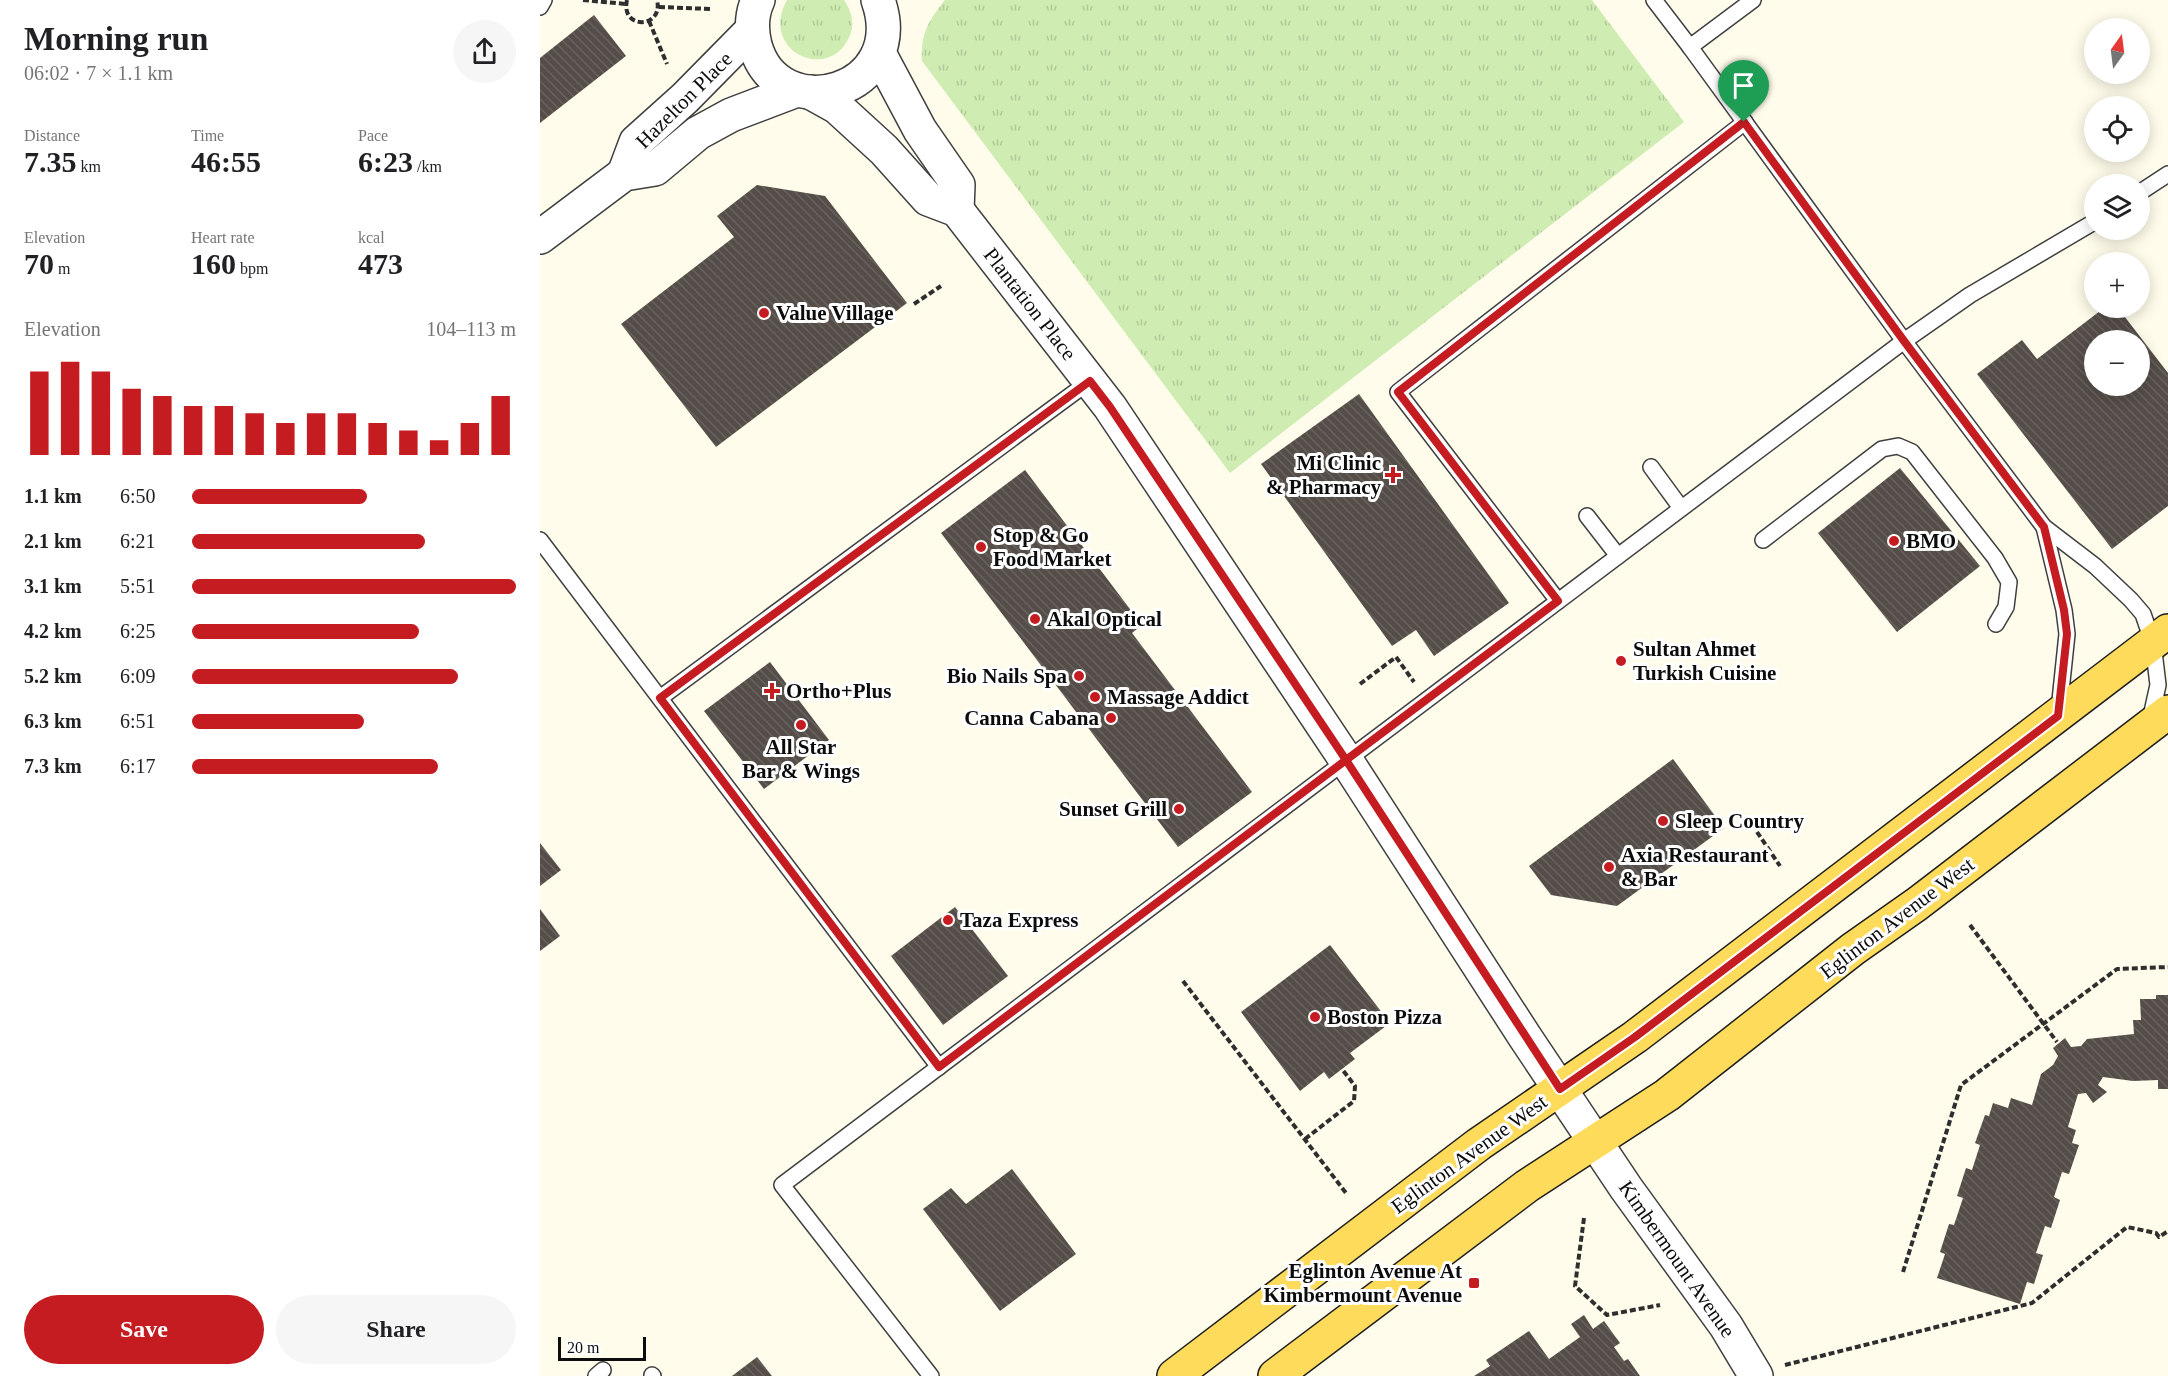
<!DOCTYPE html>
<meta charset="utf-8">
<style>
:root{--surface:#fff;--page:#f6f6f6;--text:#202124;--muted:#757577;--accent:#c41c20}
body{margin:0;font-family:Georgia,serif;background:var(--page);color:var(--text);height:100vh;display:flex;flex-direction:column;font-size:22px;white-space:nowrap}
*{box-sizing:border-box;margin:0}
p{font-size:20px;color:var(--muted)}
.icon{flex:none;width:33px;height:33px;fill:none;stroke:currentColor;stroke-width:2;stroke-linecap:round;stroke-linejoin:round}
.map{position:relative;flex:1;overflow:hidden}
.side{display:flex;flex-direction:column;background:var(--surface);width:540px}
.side>*{flex:none}
.needle{width:39px;rotate:14deg}
.fabs{position:absolute;left:1544px;top:18px;display:grid;gap:12px}
.fabs a{display:grid;place-items:center;width:66px;height:66px;border-radius:50%;background:var(--surface);box-shadow:0 3px 15px #0003;font-size:30px}
.scale{position:absolute;left:18px;bottom:15px;width:88px;box-sizing:border-box;padding-left:6px;border:3px solid #0c0c0c;border-top:0;font-size:16px;line-height:21px;white-space:nowrap;color:#0c0c0c;-webkit-text-stroke:4px #fff;paint-order:stroke}
.pin{position:absolute;display:grid;place-items:center;width:51px;height:51px;color:#fff;margin:-62px -26px;border-radius:50% 50% 50% 0;rotate:-45deg;box-shadow:0 0 6px #0007}
.pin .icon{rotate:45deg}
.round{display:grid;place-items:center;flex:none;width:63px;height:63px;border-radius:32px;background:var(--page)}
.head{display:flex;align-items:center;justify-content:space-between;height:102px;padding:0 24px}
h1{font-size:33px;font-weight:700;line-height:45px}
.metrics{display:grid;grid-template-columns:repeat(3,1fr);gap:9px;height:102px;padding:6px 24px}
.metrics div{display:grid;align-content:center}
.metrics b{font-size:30px;font-weight:700}
.metrics small{font-size:16px;font-weight:400}
.metrics p{font-size:16px}
.chart{height:168px;padding:12px 24px}
.chart p{display:flex;justify-content:space-between}
.chart svg{width:100%;height:108px;margin-top:6px;stroke:var(--accent);stroke-width:6}
.primary-button{display:flex;gap:12px;margin-top:auto;padding:12px 24px}
.primary-button a{flex:1;height:69px;border-radius:36px;background:var(--accent);color:#fff;font-size:24px;font-weight:700;line-height:69px;text-align:center}
.primary-button a+a{background:var(--page);color:var(--text)}
ul{padding:0 24px;list-style:none;font-size:20px}
li{display:grid;grid-template-columns:96px 72px 1fr;align-items:center;height:45px}
li i{height:15px;border-radius:8px;background:var(--accent)}
main{display:flex;flex:1;min-height:0}
.map>svg:first-child{display:block}
.grass{fill:url(#grass-tufts)}
.building{fill:url(#building-back-hatch);fill-rule:evenodd}
.lines{fill:none;stroke-linecap:round;stroke-linejoin:round}
.service-casing{stroke:#3f3f3f;stroke-width:18}
.tertiary-casing{stroke:#3f3f3f;stroke-width:36}
.primary-casing{stroke:#1d1d1d;stroke-width:36}
.path{stroke:#2e2e2e;stroke-width:4;stroke-dasharray:6 3;stroke-linecap:butt}
.service{stroke:#fff;stroke-width:15}
.tertiary{stroke:#fff;stroke-width:33}
.primary{stroke:#ffdb5b;stroke-width:33}
.route-casing{stroke:#fff;stroke-width:12}
.route{stroke:#c41c20;stroke-width:8}
.poi-dot{fill:#c41c20;stroke:#fff;stroke-width:2}
.labels{text-anchor:middle;dominant-baseline:central;stroke-width:6;stroke-linejoin:round;paint-order:stroke}
.street-label{font-size:21px;fill:#0c0c0c;stroke:#fff}
.poi-label{font-size:21px;font-weight:bold;fill:#0c0c0c;stroke:#fff;text-anchor:start}
</style>
<main>
<section class="side">
<div class="head"><div><h1>Morning run</h1><p>06:02 · 7 × 1.1 km</p></div><a class="round"><svg class="icon" aria-label="share" viewBox="0 0 24 24"><path d="M12 15V3M7 8l5-5 5 5M5 13v7h14v-7"/></svg></a></div>
<div class="metrics">
<div><p>Distance</p><b>7.35<small> km</small></b></div>
<div><p>Time</p><b>46:55</b></div>
<div><p>Pace</p><b>6:23<small> /km</small></b></div>
</div>
<div class="metrics">
<div><p>Elevation</p><b>70<small> m</small></b></div>
<div><p>Heart rate</p><b>160<small> bpm</small></b></div>
<div><p>kcal</p><b>473</b></div>
</div>
<div class="chart"><p><span>Elevation</span>104–113 m</p>
<svg viewBox="0 0 160 44" preserveAspectRatio="none"><path d="M5 44V10M15 44V6M25 44V10M35 44V17M45 44V20M55 44V24M65 44V24M75 44V27M85 44V31M95 44V27M105 44V27M115 44V31M125 44V34M135 44V38M145 44V31M155 44V20"/></svg>
</div>
<ul>
<li><b>1.1 km</b>6:50<i style="width:54%"></i></li>
<li><b>2.1 km</b>6:21<i style="width:72%"></i></li>
<li><b>3.1 km</b>5:51<i style="width:100%"></i></li>
<li><b>4.2 km</b>6:25<i style="width:70%"></i></li>
<li><b>5.2 km</b>6:09<i style="width:82%"></i></li>
<li><b>6.3 km</b>6:51<i style="width:53%"></i></li>
<li><b>7.3 km</b>6:17<i style="width:76%"></i></li>
</ul>
<div class="primary-button"><a>Save</a><a>Share</a></div>
</section>
<div class="map">
<svg width="1628" height="1376" viewBox="0 0 1628 1376">
<defs>
<pattern id="grass-tufts" width="24" height="20" patternUnits="userSpaceOnUse" patternTransform="scale(1.5)"><rect width="24" height="20" fill="#cfecb2"/><path d="M3 7l-1-3M5 7V3M7 7l1-3M15 17l-1-3M17 17v-4M19 17l1-3" fill="none" stroke="#b1c998"/></pattern>
<pattern id="building-back-hatch" width="6" height="6" patternUnits="userSpaceOnUse" patternTransform="scale(1.5)"><rect width="6" height="6" fill="#554d48"/><path d="M-1 5l2 2M0 0l6 6M5-1l2 2" fill="none" stroke="#68625e"/></pattern>
</defs>
<rect width="100%" height="100%" fill="#fffceb"/>
<g class="grass">
<path d="M247,0H304C311,10 315,23 310,35C291,84 218,52 247,0Z"/>
<path d="M405,0H1052L1144,122L690,473L382,61C380,34 389,20 405,0Z"/>
</g>
<g class="building">
<path d="M54,15L86,56L0,123V58Z"/>
<path d="M217,185L285,196L367,303L176,447L81,324L194,237L177,216Z"/>
<path d="M1564,308H1578L1628,373V506L1572,549L1437,374L1482,340L1497,359ZM1554,340H1599V386H1554Z"/>
<path d="M819,394L969,603L894,656L876,630L852,646L721,464Z"/>
<path d="M1360,468L1440,566L1357,632L1278,533Z"/>
<path d="M485,470L602,625L592,633L712,792L638,847L401,533Z"/>
<path d="M230,662L289,740L224,789L164,711Z"/>
<path d="M1133,759L1184,828L1077,906L1011,895L989,866Z"/>
<path d="M0,843L21,870L0,886Z"/>
<path d="M415,907L468,976L403,1025L351,956Z"/>
<path d="M0,909L20,936L0,951Z"/>
<path d="M790,945L850,1023L810,1053L815,1059L789,1079L784,1072L760,1091L701,1012Z"/>
<path d="M1616,995H1628V1089H1618V1080L1593,1081L1563,1077L1558,1085L1567,1092L1553,1103L1546,1093L1538,1094L1528,1127L1536,1130L1532,1143L1539,1145L1529,1174L1522,1172L1514,1197L1520,1200L1511,1228L1505,1226L1496,1253L1503,1255L1494,1284L1487,1282L1480,1304L1397,1278L1405,1254L1400,1252L1409,1224L1414,1225L1423,1198L1417,1196L1426,1168L1432,1170L1440,1145L1435,1143L1445,1115L1449,1116L1453,1103L1468,1108L1471,1098L1492,1105L1501,1074L1513,1065L1518,1056L1513,1048L1525,1038L1531,1047L1541,1046L1547,1039L1594,1034L1593,1020H1601L1600,999H1616Z"/>
<path d="M472,1169L536,1254L460,1311L383,1209L411,1188L426,1204Z"/>
<path d="M1044,1315L1053,1329L1064,1321L1080,1343L1074,1347L1084,1361L1088,1359L1100,1376H934L950,1366L946,1360L989,1331L1009,1359L1040,1337L1031,1324Z"/>
<path d="M217,1357L232,1376H192Z"/>
</g>
<g class="lines">
<g class="service-casing">
<g id="service">
<path d="M1114,0L1150,47L1364,341L1504,527L1555,566L1591,600L1603,614L1613,643L1618,685L1610,721"/>
<path d="M0,7L4,0"/>
<path d="M1150,47L1213,0"/>
<path d="M1599,193L1628,174"/>
<path d="M1111,467L1141,508"/>
<path d="M1047,516L1078,556"/>
<path d="M1504,527L1524,610L1527,634L1519,710"/>
<path d="M0,540L399,1067"/>
<path d="M1223,540L1342,449L1358,446L1372,452L1455,558L1469,582L1466,607L1456,624"/>
<path d="M1018,601L858,392L1205,122"/>
<path d="M120,698L550,381"/>
<path d="M112,1375L113,1376"/>
<path d="M56,1376L63,1370"/>
<path d="M391,1376L242,1185L1364,341L1430,295L1554,222"/>
</g>
</g>
<g class="tertiary-casing">
<g id="tertiary">
<path d="M218,0C211,15 211,29 215,45C238,129 371,93 338,0"/>
<path d="M339,53L380,130L418,185L417,210"/>
<path d="M270,92L297,107L344,150L388,199L417,210L570,407L806,760L985,1037L1086,1188L1186,1326L1216,1376"/>
<path d="M84,174L96,142L145,98L212,30"/>
<path d="M0,237L84,174L115,169L158,133L191,115L257,90"/>
</g>
</g>
<g class="primary-casing">
<g id="primary">
<path d="M634,1376L939,1144L1095,1037L1628,631"/>
<path d="M735,1376L987,1186L1127,1095L1313,949L1377,904L1628,712"/>
</g>
</g>
<g class="path">
<path d="M43,0L86,4"/>
<path d="M87,0C80,30 124,29 117,0"/>
<path d="M119,7L171,9"/>
<path d="M109,21L127,64"/>
<path d="M374,304L401,286"/>
<path d="M820,684L856,657L874,682"/>
<path d="M1217,832L1240,866"/>
<path d="M1430,925L1517,1042"/>
<path d="M643,981L806,1193"/>
<path d="M765,1139L814,1101L815,1086L802,1069"/>
<path d="M1044,1218L1035,1286L1067,1315L1120,1305"/>
<path d="M1363,1272L1421,1085L1577,969L1628,967"/>
<path d="M1245,1365L1492,1303L1587,1227L1616,1233L1619,1237L1628,1231"/>
</g>
<use href="#service" class="service"/>
<use href="#tertiary" class="tertiary"/>
<use href="#primary" class="primary"/>
</g>
<g class="lines">
<g class="route-casing">
<path id="route" d="M1204,122L858,392L1018,601L806,760L570,407L550,381L120,698L399,1067L806,760L1020,1089L1095,1037L1518,716L1527,634L1524,610L1504,527L1364,341L1204,122"/>
</g>
<use href="#route" class="route"/>
</g>
<g class="poi-dot">
<circle cx="224" cy="313" r="6"/>
<path d="M850 466h6v6h6v6h-6v6h-6v-6h-6v-6h6z"/>
<circle cx="1354" cy="541" r="6"/>
<circle cx="441" cy="547" r="6"/>
<circle cx="495" cy="619" r="6"/>
<circle cx="1081" cy="661" r="6"/>
<circle cx="539" cy="676" r="6"/>
<path d="M229 682h6v6h6v6h-6v6h-6v-6h-6v-6h6z"/>
<circle cx="555" cy="697" r="6"/>
<circle cx="571" cy="718" r="6"/>
<circle cx="261" cy="725" r="6"/>
<circle cx="639" cy="809" r="6"/>
<circle cx="1123" cy="821" r="6"/>
<circle cx="1069" cy="867" r="6"/>
<circle cx="408" cy="920" r="6"/>
<circle cx="775" cy="1017" r="6"/>
<rect x="928" y="1277" width="12" height="12" rx="3"/>
</g>
<g class="labels">
<g class="street-label">
<text transform="translate(144 100) rotate(-45)">Hazelton Place</text>
<text transform="translate(490 304) rotate(52)">Plantation Place</text>
<text transform="translate(1357 918) rotate(-37)">Eglinton Avenue West</text>
<text transform="translate(929 1154) rotate(-36)">Eglinton Avenue West</text>
<text transform="translate(1137 1259) rotate(55)">Kimbermount Avenue</text>
</g>
<g class="poi-label">
<text x="236" y="313">Value Village</text>
<text x="841" y="463" text-anchor="end">Mi Clinic<tspan x="841" dy="24">&amp; Pharmacy</tspan></text>
<text x="453" y="535">Stop &amp; Go<tspan x="453" dy="24">Food Market</tspan></text>
<text x="1366" y="541">BMO</text>
<text x="507" y="619">Akal Optical</text>
<text x="1093" y="649">Sultan Ahmet<tspan x="1093" dy="24">Turkish Cuisine</tspan></text>
<text x="527" y="676" text-anchor="end">Bio Nails Spa</text>
<text x="246" y="691">Ortho+Plus</text>
<text x="567" y="697">Massage Addict</text>
<text x="559" y="718" text-anchor="end">Canna Cabana</text>
<text x="261" y="747" text-anchor="middle">All Star<tspan x="261" dy="24">Bar &amp; Wings</tspan></text>
<text x="627" y="809" text-anchor="end">Sunset Grill</text>
<text x="1135" y="821">Sleep Country</text>
<text x="1081" y="855">Axia Restaurant<tspan x="1081" dy="24">&amp; Bar</tspan></text>
<text x="420" y="920">Taza Express</text>
<text x="787" y="1017">Boston Pizza</text>
<text x="922" y="1271" text-anchor="end">Eglinton Avenue At<tspan x="922" dy="24">Kimbermount Avenue</tspan></text>
</g>
</g>
</svg>
<div class="fabs">
<a><svg class="needle" viewBox="-14 -14 28 28"><path d="M0-13l5 13h-10z" fill="#e53935"/><path d="M0 13l5-13h-10z" fill="#757577"/></svg></a>
<a><svg class="icon" aria-label="locate" viewBox="0 0 24 24"><circle cx="12" cy="12" r="6"/><path d="M12 2v4M12 18v4M2 12h4M18 12h4"/></svg></a>
<a><svg class="icon" aria-label="layers" viewBox="0 0 24 24"><path d="M12 4l9 5-9 5-9-5zM3 14l9 5 9-5"/></svg></a>
<a>+</a>
<a>−</a>
</div>
<div class="scale">20 m</div>
<div class="pin" style="left:1204px;top:122px;background:#1e9e55"><svg class="icon" aria-label="arrive" viewBox="0 0 24 24"><path d="M6 21V4h12l-3 4 3 4H6"/></svg></div>
</div>
</main>
